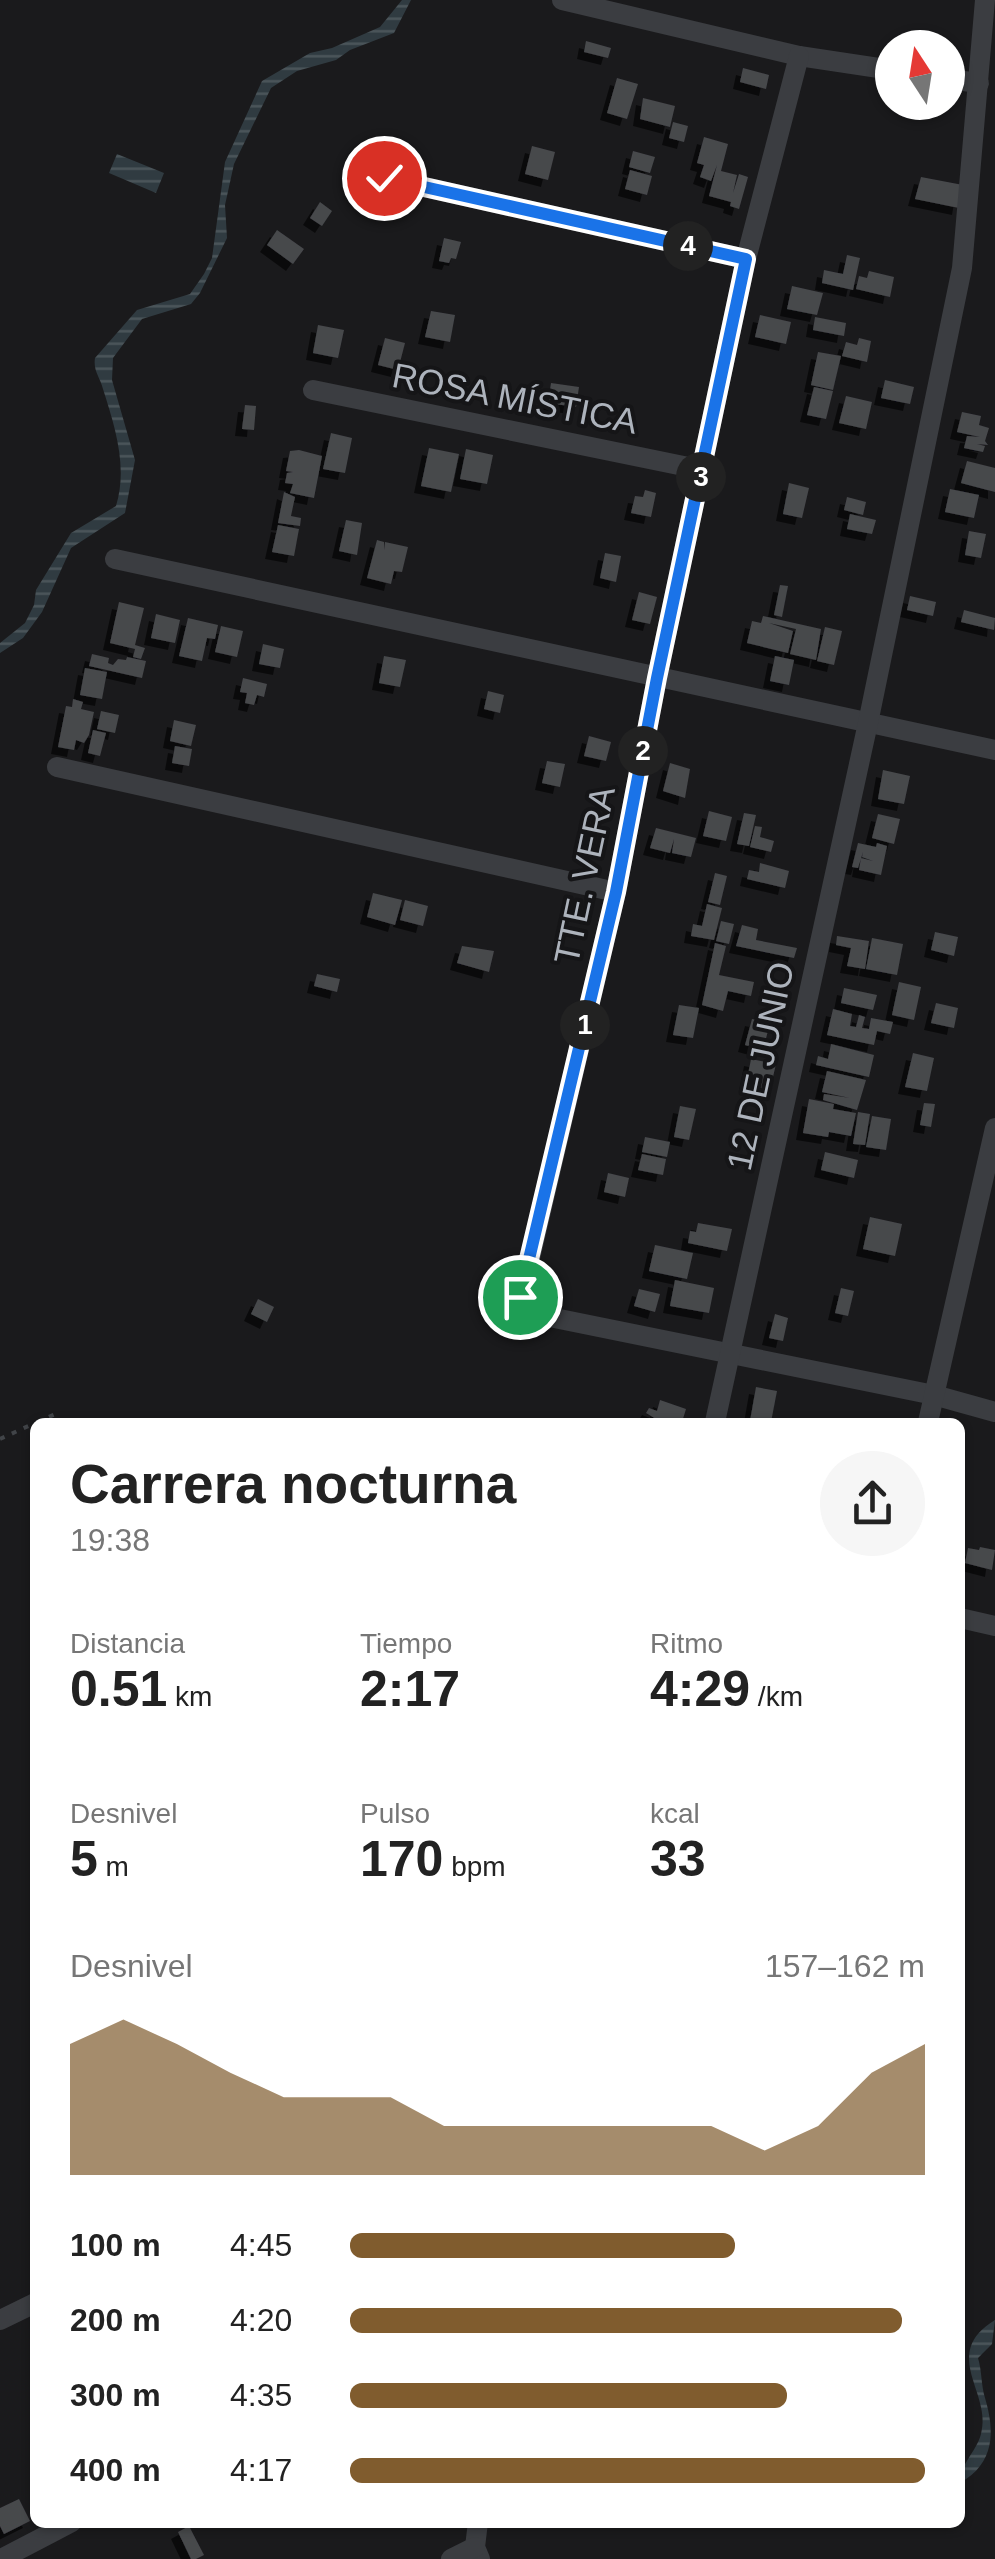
<!DOCTYPE html>
<html lang="es">
<meta charset="utf-8">
<style>
:root{--surface:#fff;--page:#f6f6f6;--text:#222;--muted:#767676;--accent:#805c2e}
body{margin:0;font-family:Arial,sans-serif;background:var(--page);color:var(--text);height:100vh;display:flex;flex-direction:column;font-size:38px;white-space:nowrap}
*{box-sizing:border-box;margin:0}
p{font-size:32px;color:var(--muted)}
.icon{flex:none;width:55px;height:55px;fill:none;stroke:currentColor;stroke-width:2;stroke-linecap:round;stroke-linejoin:round}
.map{position:relative;flex:1;overflow:hidden}
.details{position:absolute;left:30px;top:1418px;width:935px;height:1110px;display:flex;flex-direction:column;background:var(--surface);border-radius:15px;box-shadow:0 2px 8px #0004}
.details>*{flex:none}
.needle{width:65px;rotate:348deg}
.controls{position:absolute;left:875px;top:30px;display:grid;gap:20px}
.controls a{display:grid;place-items:center;width:90px;height:90px;border-radius:50%;background:var(--surface);box-shadow:0 2px 8px #0004;font-size:50px}
.pin{position:absolute;display:grid;place-items:center;width:85px;height:85px;color:#fff;margin:-42px;border:5px solid #fff;border-radius:50%;box-shadow:0 2px 10px #0007}
.km{position:absolute;width:50px;height:50px;margin:-25px;border-radius:50%;background:#222;color:#fff;font-size:28px;line-height:50px;text-align:center}
.round{display:grid;place-items:center;flex:none;width:105px;height:105px;border-radius:52px;background:var(--page)}
.head{display:flex;align-items:center;justify-content:space-between;height:170px;padding:0 40px}
h1{font-size:55px;font-weight:700;line-height:75px}
.figures{display:grid;grid-template-columns:repeat(3,1fr);gap:15px;height:170px;padding:10px 40px}
.figures div{display:grid;align-content:center}
.figures b{font-size:50px;font-weight:700}
.figures small{font-size:28px;font-weight:400}
.figures p{font-size:28px}
.chart{height:280px;padding:20px 40px}
.chart p{display:flex;justify-content:space-between}
.chart svg{width:100%;height:180px;margin-top:10px;fill:var(--accent);opacity:.7}
ul{padding:0 40px;list-style:none;font-size:32px}
li{display:grid;grid-template-columns:160px 120px 1fr;align-items:center;height:75px}
li i{height:25px;border-radius:12px;background:var(--accent)}
.map>svg:first-child{display:block}
.water{fill:url(#water-rules)}
.building{fill:#47484c;filter:url(#shadow)}
.lines{fill:none;stroke-linecap:round;stroke-linejoin:round}
.path{stroke:#414448;stroke-width:4;stroke-dasharray:5 8;stroke-linecap:butt}
.minor{stroke:#3b3d41;stroke-width:20}
.route-casing{stroke:#fff;stroke-width:20}
.route{stroke:#1a73e8;stroke-width:12}
.labels{text-anchor:middle;dominant-baseline:central;stroke-width:8;stroke-linejoin:round;paint-order:stroke}
.street-label{font-size:35px;fill:#adb3bc;stroke:#151517}
</style>
<div class="map">
<svg width="995" height="2559" viewBox="0 0 995 2559">
<defs>
<pattern id="water-rules" width="6" height="5" patternUnits="userSpaceOnUse" patternTransform="scale(2.5)"><rect width="6" height="5" fill="#303b41"/><path d="M0 2.5h6" fill="none" stroke="#4b555a"/></pattern>
<filter id="shadow"><feDropShadow dx="-7" dy="7" stdDeviation="0" flood-color="#0009"/></filter>
</defs>
<rect width="100%" height="100%" fill="#1a1a1c"/>
<g class="water">
<path d="M402,0H411L394,33L350,50L336,60L297,71L271,88L234,164L225,205L227,238L200,293L191,304L142,319L113,358L112,380L135,460L125,513L71,548L42,612L23,638L0,653V643L25,623L34,605L36,590L71,533L116,506C128,467 115,427 103,389C100,377 93,371 95,358L137,310L190,294L204,274L212,258L225,162L262,81L310,53L332,48L380,27Z"/>
<path d="M117,154L164,173L156,193L109,173Z"/>
<path d="M995,2320L992,2344L978,2358C982,2371 981,2385 985,2398C995,2432 995,2463 960,2483C960,2463 976,2453 981,2434C993,2393 939,2354 995,2320Z"/>
</g>
<g class="building">
<path d="M586,41L611,48L608,58L584,52Z"/>
<path d="M743,68L769,75L766,89L740,82Z"/>
<path d="M617,78L638,84L627,119L607,113Z"/>
<path d="M643,98L675,106L670,127L640,119Z"/>
<path d="M673,122L688,126L684,142L669,138Z"/>
<path d="M704,137L728,144L721,171L737,175L733,193L739,174L748,177L739,209L730,206L731,202L709,196L717,165L711,181L700,177L704,165L697,163Z"/>
<path d="M532,146L555,152L548,180L525,174Z"/>
<path d="M633,151L655,157L650,173L629,167Z"/>
<path d="M630,170L652,176L647,195L625,189Z"/>
<path d="M921,177L963,185L959,208L915,199Z"/>
<path d="M320,202L332,211L322,226L310,218Z"/>
<path d="M277,230L304,249L293,264L267,245Z"/>
<path d="M444,238L461,242L456,259L451,258L449,263L439,261Z"/>
<path d="M847,255L860,258L853,290L822,283L824,270L843,274Z"/>
<path d="M869,271L894,277L890,297L856,289L859,276L867,278Z"/>
<path d="M792,286L823,293L817,315L787,309Z"/>
<path d="M431,311L455,315L450,342L425,337Z"/>
<path d="M760,315L791,322L786,344L755,337Z"/>
<path d="M815,317L846,323L844,336L813,330Z"/>
<path d="M318,325L344,330L338,358L313,353Z"/>
<path d="M385,338L405,343L398,370L378,365Z"/>
<path d="M859,338L871,341L867,362L842,356L846,342L857,345Z"/>
<path d="M818,352L841,356L833,390L811,385Z"/>
<path d="M885,380L914,387L910,404L881,398Z"/>
<path d="M551,383L579,387L576,407L548,403Z"/>
<path d="M814,387L833,391L826,419L807,415Z"/>
<path d="M846,396L872,402L866,429L839,423Z"/>
<path d="M245,405L256,406L254,430L242,429Z"/>
<path d="M962,412L981,416L979,425L989,428L985,441L988,445L977,444L985,446L983,452L964,448L967,436L980,437L957,432Z"/>
<path d="M331,433L352,438L345,473L323,469Z"/>
<path d="M429,448L459,454L451,492L421,486Z"/>
<path d="M466,449L493,455L487,484L460,479Z"/>
<path d="M299,450L322,456L314,498L290,493L293,484L285,483L287,473L293,472L286,471L290,451Z"/>
<path d="M967,461L995,468V492L961,483Z"/>
<path d="M789,483L809,488L802,518L783,514Z"/>
<path d="M950,489L979,495L974,518L945,512Z"/>
<path d="M645,490L656,493L651,517L631,513L635,496L643,497Z"/>
<path d="M284,492L295,497L291,516L301,518L300,526L278,523Z"/>
<path d="M847,497L866,502L863,515L844,510Z"/>
<path d="M850,514L876,520L872,534L847,529Z"/>
<path d="M346,520L362,523L357,555L339,551Z"/>
<path d="M278,525L299,529L294,556L272,552Z"/>
<path d="M969,531L986,534L981,558L965,555Z"/>
<path d="M377,540L384,542V550L385,542L408,547L402,572L394,571L391,584L367,578Z"/>
<path d="M605,553L621,556L616,582L600,578Z"/>
<path d="M780,585L788,586L782,617L774,615Z"/>
<path d="M639,592L657,597L650,624L632,620Z"/>
<path d="M910,596L936,602L933,616L907,610Z"/>
<path d="M119,602L144,608L135,645L145,648L141,659L133,657L135,649L110,643Z"/>
<path d="M964,610L995,618L994,630L961,622Z"/>
<path d="M156,614L180,620L175,643L151,638Z"/>
<path d="M763,616L821,629L816,660L790,654L796,629L769,623L793,631L788,653L747,643L752,621L761,623Z"/>
<path d="M188,618L218,625L215,639L207,638L202,661L179,656Z"/>
<path d="M221,626L243,631L237,657L215,652Z"/>
<path d="M825,627L842,631L834,665L817,661Z"/>
<path d="M263,644L284,649L280,668L259,664Z"/>
<path d="M92,654L109,658L108,663L113,665L118,659L126,660L127,657L146,661L142,678L89,666Z"/>
<path d="M384,656L406,660L400,687L379,683Z"/>
<path d="M775,656L794,660L789,685L770,681Z"/>
<path d="M85,668L107,672L102,699L80,695Z"/>
<path d="M243,678L267,684L264,697L257,695L254,705L245,703L247,693L240,692Z"/>
<path d="M488,691L504,695L500,713L484,709Z"/>
<path d="M73,699L83,702L81,709L94,712L89,735L84,743L76,740L74,750L58,747L66,706L72,707Z"/>
<path d="M101,711L119,715L115,733L97,729Z"/>
<path d="M174,720L196,725L191,746L170,741Z"/>
<path d="M93,730L106,733L100,756L88,753Z"/>
<path d="M589,736L611,742L606,761L584,756Z"/>
<path d="M175,746L192,749L189,766L172,763Z"/>
<path d="M547,761L565,764L560,787L542,783Z"/>
<path d="M670,763L690,769L685,798L663,791Z"/>
<path d="M883,770L910,776L904,804L878,799Z"/>
<path d="M709,811L732,817L726,841L703,836Z"/>
<path d="M744,813L756,815L749,846L737,844Z"/>
<path d="M878,814L900,819L894,844L872,838Z"/>
<path d="M755,826L762,827L760,837L774,841L771,852L750,847Z"/>
<path d="M656,828L696,838L691,857L672,853L674,839L670,853L650,848Z"/>
<path d="M858,843L876,847L877,843L887,846L881,875L859,870L861,858L873,861L862,857L863,852L858,868L852,867Z"/>
<path d="M760,863L789,871L785,888L747,879L749,870L759,872Z"/>
<path d="M715,873L727,876L720,905L708,902Z"/>
<path d="M373,893L402,900L395,925L367,917Z"/>
<path d="M405,900L428,906L423,926L400,920Z"/>
<path d="M707,904L722,908L714,940L691,936L693,924L702,926Z"/>
<path d="M721,921L734,924L729,944L716,941Z"/>
<path d="M742,925L758,929L756,940L797,948L794,958L736,946Z"/>
<path d="M935,932L958,937L954,956L931,950Z"/>
<path d="M837,936L869,941L865,969L847,966L851,948L836,945Z"/>
<path d="M872,938L903,944L897,975L866,969Z"/>
<path d="M715,943L726,946L719,975L754,982L751,996L728,991L723,1011L702,1005Z"/>
<path d="M462,946L494,951L489,972L457,963Z"/>
<path d="M317,974L340,979L337,992L314,986Z"/>
<path d="M899,982L921,987L914,1020L892,1015Z"/>
<path d="M844,988L877,995L873,1010L841,1003Z"/>
<path d="M936,1003L958,1008L954,1028L931,1023Z"/>
<path d="M679,1005L699,1008L693,1038L673,1035Z"/>
<path d="M833,1009L852,1014L850,1026L856,1027L859,1015L865,1017L862,1028L869,1029L871,1018L893,1022L890,1034L877,1031L874,1045L827,1035Z"/>
<path d="M752,1019L770,1023L763,1050L745,1045Z"/>
<path d="M831,1044L874,1055L869,1077L816,1065L818,1056L828,1059Z"/>
<path d="M913,1053L934,1058L927,1091L905,1087Z"/>
<path d="M751,1059L776,1064L770,1090L746,1085Z"/>
<path d="M827,1071L866,1080L857,1110L823,1100L824,1094L850,1098L822,1092Z"/>
<path d="M809,1099L834,1104L833,1109L856,1113L851,1136L829,1132L828,1137L803,1133Z"/>
<path d="M924,1103L935,1104L931,1127L920,1125Z"/>
<path d="M680,1106L696,1109L689,1140L674,1137Z"/>
<path d="M858,1112L870,1114L865,1145L853,1144Z"/>
<path d="M872,1116L891,1119L886,1150L866,1147Z"/>
<path d="M645,1137L670,1142L667,1157L642,1152Z"/>
<path d="M825,1152L858,1160L854,1178L821,1170Z"/>
<path d="M642,1154L666,1159L663,1175L638,1170Z"/>
<path d="M608,1173L629,1178L625,1197L604,1192Z"/>
<path d="M870,1217L902,1224L895,1256L863,1249Z"/>
<path d="M698,1223L732,1229L727,1251L688,1243L690,1231L696,1232Z"/>
<path d="M655,1245L693,1253L687,1279L649,1271Z"/>
<path d="M675,1280L714,1288L709,1313L670,1306Z"/>
<path d="M841,1288L854,1291L848,1316L835,1313Z"/>
<path d="M639,1289L660,1294L655,1312L634,1306Z"/>
<path d="M258,1299L274,1307L267,1322L251,1314Z"/>
<path d="M775,1314L788,1318L783,1341L769,1338Z"/>
<path d="M756,1387L777,1391L771,1422L750,1421Z"/>
<path d="M660,1400L686,1409L682,1422H661L646,1413L649,1408L657,1411Z"/>
<path d="M980,1547L995,1550L992,1570L965,1563L968,1548L979,1550Z"/>
<path d="M19,2499L30,2521L4,2534L0,2526V2508Z"/>
<path d="M189,2526L204,2555L196,2559H191L178,2532Z"/>
</g>
<g class="lines">
<g class="path">
<path d="M37,1422L58,1413"/>
<path d="M0,1439L35,1423"/>
</g>
<g class="minor">
<path d="M562,0L799,56L892,70"/>
<path d="M799,56L746,259L657,678L616,892L519,1305L525,1312L934,1395L995,1412"/>
<path d="M948,79L979,83"/>
<path d="M384,178L746,259"/>
<path d="M313,390L703,470"/>
<path d="M115,559L995,750"/>
<path d="M57,767L616,892"/>
<path d="M715,1422L868,723L962,268L985,0"/>
<path d="M928,1422L995,1128"/>
<path d="M960,1618L995,1626"/>
<path d="M0,2320L35,2303"/>
<path d="M478,2522L475,2547L480,2559"/>
<path d="M1,2559L72,2522"/>
<path d="M451,2559L475,2547"/>
</g>
</g>
<g class="lines">
<g class="route-casing">
<path id="route" d="M384,178L746,259L657,678L616,892L520,1297"/>
</g>
<use href="#route" class="route"/>
</g>
<g class="labels">
<g class="street-label">
<text transform="translate(515 398) rotate(11)">ROSA MÍSTICA</text>
<text transform="translate(584 875) rotate(-78)">TTE. VERA</text>
<text transform="translate(760 1066) rotate(-78)">12 DE JUNIO</text>
</g>
</g>
</svg>
<div class="controls">
<a><svg class="needle" viewBox="-14 -14 28 28"><path d="M0-13l5 13h-10z" fill="#e53935"/><path d="M0 13l5-13h-10z" fill="#767676"/></svg></a>
</div>
<div class="pin" style="left:520px;top:1297px;background:#1e9e55"><svg class="icon" aria-label="arrive" viewBox="0 0 24 24"><path d="M6 21V4h12l-3 4 3 4H6"/></svg></div>
<div class="pin" style="left:384px;top:178px;background:#d93025"><svg class="icon" aria-label="check" viewBox="0 0 24 24"><path d="M5 12l5 5 9-10"/></svg></div>
<b class="km" style="left:585px;top:1025px">1</b>
<b class="km" style="left:643px;top:751px">2</b>
<b class="km" style="left:701px;top:477px">3</b>
<b class="km" style="left:688px;top:246px">4</b>
<section class="details">
<div class="head"><div><h1>Carrera nocturna</h1><p>19:38</p></div><a class="round"><svg class="icon" aria-label="share" viewBox="0 0 24 24"><path d="M12 15V3M7 8l5-5 5 5M5 13v7h14v-7"/></svg></a></div>
<div class="figures">
<div><p>Distancia</p><b>0.51<small> km</small></b></div>
<div><p>Tiempo</p><b>2:17</b></div>
<div><p>Ritmo</p><b>4:29<small> /km</small></b></div>
</div>
<div class="figures">
<div><p>Desnivel</p><b>5<small> m</small></b></div>
<div><p>Pulso</p><b>170<small> bpm</small></b></div>
<div><p>kcal</p><b>33</b></div>
</div>
<div class="chart"><p><span>Desnivel</span>157–162 m</p>
<svg viewBox="0 0 160 44" preserveAspectRatio="none"><path d="M0 44V12L10 6L20 12L30 19L40 25L50 25L60 25L70 32L80 32L90 32L100 32L110 32L120 32L130 38L140 32L150 19L160 12V44z"/></svg>
</div>
<ul>
<li><b>100 m</b>4:45<i style="width:67%"></i></li>
<li><b>200 m</b>4:20<i style="width:96%"></i></li>
<li><b>300 m</b>4:35<i style="width:76%"></i></li>
<li><b>400 m</b>4:17<i style="width:100%"></i></li>
</ul>
</section>
</div>
